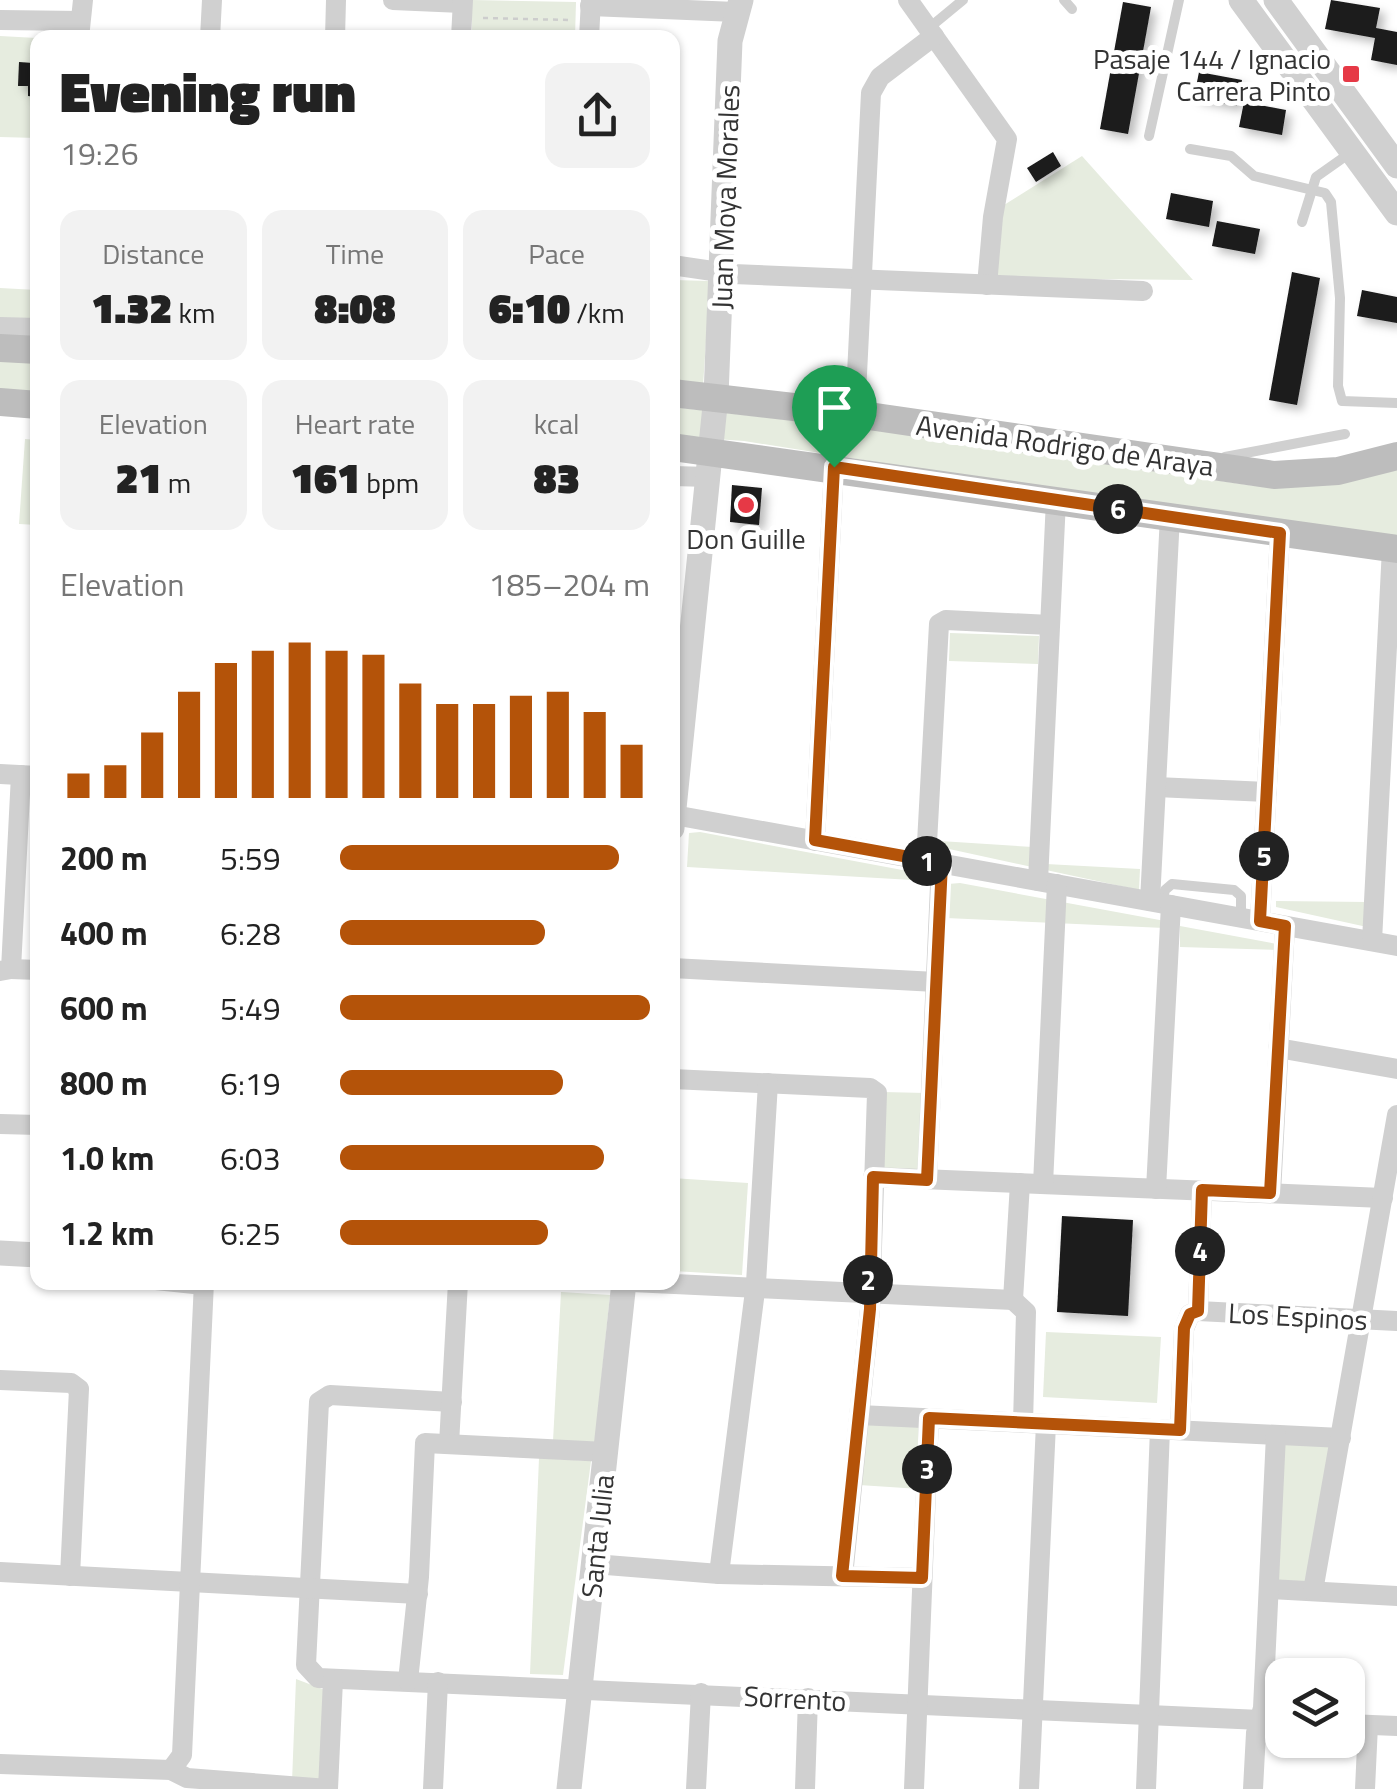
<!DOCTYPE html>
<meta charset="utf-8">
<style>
:root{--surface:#fff;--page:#f2f2f2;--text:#222;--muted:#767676;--accent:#b45309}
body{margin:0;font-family:"Titillium Web",sans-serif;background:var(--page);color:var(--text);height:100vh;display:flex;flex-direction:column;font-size:38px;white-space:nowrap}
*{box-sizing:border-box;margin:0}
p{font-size:32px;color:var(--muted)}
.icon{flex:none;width:55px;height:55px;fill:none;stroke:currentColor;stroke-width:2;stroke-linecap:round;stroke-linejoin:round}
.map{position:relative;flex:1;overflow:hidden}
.drawer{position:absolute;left:30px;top:30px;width:650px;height:1260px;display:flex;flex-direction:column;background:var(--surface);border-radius:20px;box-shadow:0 2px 8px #0004}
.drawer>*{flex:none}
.tools{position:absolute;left:1265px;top:1658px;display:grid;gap:20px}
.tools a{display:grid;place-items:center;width:100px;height:100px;border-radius:20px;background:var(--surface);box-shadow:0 2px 8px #0004;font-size:50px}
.pin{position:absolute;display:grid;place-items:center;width:85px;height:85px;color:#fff;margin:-102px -42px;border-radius:50% 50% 50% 0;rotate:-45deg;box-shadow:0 0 10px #0007}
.pin .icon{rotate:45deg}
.km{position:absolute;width:50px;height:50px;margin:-25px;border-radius:50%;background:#222;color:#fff;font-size:28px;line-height:50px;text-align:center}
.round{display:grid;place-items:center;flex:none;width:105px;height:105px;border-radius:20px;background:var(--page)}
.head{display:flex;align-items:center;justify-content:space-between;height:170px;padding:0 30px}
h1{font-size:55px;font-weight:800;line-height:75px}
.stats{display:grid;grid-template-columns:repeat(3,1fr);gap:15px;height:170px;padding:10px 30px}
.stats div{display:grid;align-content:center;border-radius:20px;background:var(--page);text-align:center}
.stats b{font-size:42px;font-weight:800}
.stats small{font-size:28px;font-weight:400}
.stats p{font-size:28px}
.chart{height:280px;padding:20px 30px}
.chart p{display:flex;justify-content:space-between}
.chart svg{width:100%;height:180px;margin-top:10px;stroke:var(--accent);stroke-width:6}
ul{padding:0 30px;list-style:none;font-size:32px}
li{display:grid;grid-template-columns:160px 120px 1fr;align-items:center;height:75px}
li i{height:25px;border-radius:12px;background:var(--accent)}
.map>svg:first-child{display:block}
.green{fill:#e6ecdf}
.building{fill:#1a1a1a;filter:url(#shadow)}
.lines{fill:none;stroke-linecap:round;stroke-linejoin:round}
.path{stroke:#cdcdcd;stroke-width:2.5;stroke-dasharray:5 5;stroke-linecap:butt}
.service{stroke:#d0d0d0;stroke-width:10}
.minor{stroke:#d0d0d0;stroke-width:20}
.tertiary{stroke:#d0d0d0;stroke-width:25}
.secondary{stroke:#bdbdbd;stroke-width:28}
.route-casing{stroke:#fff;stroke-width:20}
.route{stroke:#b45309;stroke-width:12}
.poi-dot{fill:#e63946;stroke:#fff;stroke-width:4}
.labels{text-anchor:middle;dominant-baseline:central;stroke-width:10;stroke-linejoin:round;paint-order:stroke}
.poi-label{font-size:28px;fill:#333;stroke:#fff;text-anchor:end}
.street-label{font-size:28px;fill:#333;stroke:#fff}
</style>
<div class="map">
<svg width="1397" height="1789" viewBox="0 0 1397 1789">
<defs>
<filter id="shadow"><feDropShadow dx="5.5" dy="5.5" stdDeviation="5" flood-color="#0004"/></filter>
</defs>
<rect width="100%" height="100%" fill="#fff"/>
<g class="green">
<path d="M472,0L576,2L575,37L472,38Z"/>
<path d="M0,36L37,38V138L0,137Z"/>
<path d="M1082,156L1193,280L992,278L1004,205Z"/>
<path d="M673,280L710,281L703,386L673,384Z"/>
<path d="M0,288L37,290V322L0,321Z"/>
<path d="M0,360L37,362V391L0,390Z"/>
<path d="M673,407L852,427L1255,486L1341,482L1397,470V539L1170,509L744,441L673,436Z"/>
<path d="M25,439L37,440V525L19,524Z"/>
<path d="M950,633L1039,636L1038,664L949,661Z"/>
<path d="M700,832L929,875V881L687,867L689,833Z"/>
<path d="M940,841L1033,847L1032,867L940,847Z"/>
<path d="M1046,864L1140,869L1139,890L1046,870Z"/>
<path d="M960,883L1165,921L1164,928L946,918L948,884Z"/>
<path d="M1276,901L1367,902V927L1276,907Z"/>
<path d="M1180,926L1277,944L1279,950L1180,947Z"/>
<path d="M883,1092L926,1093L922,1172L881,1171Z"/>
<path d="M672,1178L748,1183L742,1275L673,1271Z"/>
<path d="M561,1292L610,1295L595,1442L553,1441Z"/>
<path d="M1046,1332L1161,1337L1157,1403L1043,1397Z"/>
<path d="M862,1424L924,1427L920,1489L859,1485Z"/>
<path d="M1284,1442L1330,1445L1305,1583L1277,1582Z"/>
<path d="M539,1458L591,1461L563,1675L530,1674Z"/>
<path d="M296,1679L325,1690L321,1783L292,1782Z"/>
</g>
<g class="building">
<path d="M1331,0L1380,8L1376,28L1397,32V65L1371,60L1375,38L1325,29Z"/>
<path d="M1123,2L1151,7L1128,134L1100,129Z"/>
<path d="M33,58H38V97L28,96V86H18L19,62L33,63Z"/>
<path d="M1199,72L1242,80L1237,106L1194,97Z"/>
<path d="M1244,102L1286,110L1282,135L1239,127Z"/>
<path d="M1053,152L1061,166L1036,182L1027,168Z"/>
<path d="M1171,193L1213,201L1209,227L1166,219Z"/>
<path d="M1217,221L1260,229L1255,254L1212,246Z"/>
<path d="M1292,272L1320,278L1297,405L1269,400Z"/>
<path d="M1362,290L1397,297V323L1357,316Z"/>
<path d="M732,485L762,488L759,525L730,522Z"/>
<path d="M1062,1216L1133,1220L1128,1316L1057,1312Z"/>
</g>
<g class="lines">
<path class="path" d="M483,18L570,20"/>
<g class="service">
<path d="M1064,0L1072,9"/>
<path d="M929,28L963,0"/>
<path d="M1149,136L1179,0"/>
<path d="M1190,149L1231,156L1254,176L1325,193L1331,202L1340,298L1338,386L1342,401L1397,403"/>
<path d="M1302,222L1316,177L1350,153"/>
<path d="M1225,457L1345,434"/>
<path d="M1162,903L1165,890L1172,884L1234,890L1241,896V917"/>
<path d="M127,1282L203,1290"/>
</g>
<g class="minor">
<path d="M393,0L462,3"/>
<path d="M908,0L1007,139L993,217L987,285"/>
<path d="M590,6L736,12"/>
<path d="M0,20L80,21"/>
<path d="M79,38L83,0"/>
<path d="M210,38L212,0"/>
<path d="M335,38L336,0"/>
<path d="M461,38L463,0"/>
<path d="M589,38L591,0"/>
<path d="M672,265L733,274L1143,291"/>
<path d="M0,327L38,328"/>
<path d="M855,414L871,93L880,77L934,36"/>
<path d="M672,476L710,477"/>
<path d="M0,774L38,776"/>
<path d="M1156,787L1267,792"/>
<path d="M674,815L1397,946"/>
<path d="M815,841L834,467"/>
<path d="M926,861L939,624L946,620L1050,625"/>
<path d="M1038,881L1056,500"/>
<path d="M1150,901L1170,516"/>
<path d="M1260,921L1280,533"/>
<path d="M1372,941L1392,548"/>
<path d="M672,968L936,982"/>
<path d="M11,969L38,970"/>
<path d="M0,971L11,969L21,775"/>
<path d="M1278,1048L1397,1069"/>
<path d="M672,1079L870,1088L877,1093L870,1309L843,1576"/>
<path d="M0,1124L38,1125"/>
<path d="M873,1177L1383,1198"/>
<path d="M927,1180L941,863"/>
<path d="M1043,1184L1057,884"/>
<path d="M1156,1189L1171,905"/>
<path d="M1271,1193L1285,926"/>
<path d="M632,1282L1013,1300"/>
<path d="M1013,1300L1026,1312L1023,1423"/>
<path d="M1013,1300L1020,1183"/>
<path d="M1198,1311L1397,1321"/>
<path d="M1198,1311L1202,1190"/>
<path d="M0,1380L71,1383L79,1389L70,1576"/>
<path d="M452,1402L330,1395L319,1402L306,1665L318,1678L1282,1721"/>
<path d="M859,1415L1341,1438"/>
<path d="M1180,1430L1184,1329L1190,1314L1198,1311"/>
<path d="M449,1444L458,1282"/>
<path d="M594,1564L719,1574L922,1578"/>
<path d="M0,1572L418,1594"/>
<path d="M719,1574L756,1283L768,1083"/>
<path d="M1269,1589L1397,1596"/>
<path d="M1313,1591L1397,1115"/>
<path d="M408,1681L419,1577L425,1443L606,1452"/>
<path d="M1348,1724L1397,1726"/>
<path d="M0,1764L171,1770L187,1778L328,1789L333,1680"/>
<path d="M171,1770L182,1755L204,1282"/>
<path d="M433,1789L438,1682"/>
<path d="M696,1789L701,1693"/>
<path d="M805,1789L808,1698"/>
<path d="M914,1789L929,1418"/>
<path d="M1029,1789L1046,1424"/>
<path d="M1146,1789L1160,1429"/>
<path d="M1253,1789L1256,1733L1263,1708L1276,1435"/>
<path d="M1365,1789L1368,1725"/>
</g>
<g class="tertiary">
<path d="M1241,0L1397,213"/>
<path d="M1276,0L1397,166"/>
<path d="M672,828L716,396L730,41L741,0"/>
<path d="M0,1253L38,1255"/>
<path d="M569,1789L624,1282"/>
</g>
<g class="secondary">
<path d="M0,348L38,350"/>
<path d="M672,393L855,414L1274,475L1338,471L1397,456"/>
<path d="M0,402L38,405"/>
<path d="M672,447L1397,549"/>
</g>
</g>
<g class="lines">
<g class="route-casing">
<path id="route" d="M834,467L1280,533L1260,921L1285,926L1270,1193L1202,1190L1198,1311L1190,1314L1184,1328L1180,1430L929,1418L922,1578L842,1576L870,1309L873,1177L927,1180L942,863L815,840Z"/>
</g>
<use href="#route" class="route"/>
</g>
<g class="poi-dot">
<rect x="1341" y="64" width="20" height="20" rx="5"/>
<circle cx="746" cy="505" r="10"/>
</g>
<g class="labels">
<g class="poi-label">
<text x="1331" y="58">Pasaje 144 / Ignacio<tspan x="1331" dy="32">Carrera Pinto</tspan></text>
<text x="746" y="538" text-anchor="middle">Don Guille</text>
</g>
<g class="street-label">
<text transform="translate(725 197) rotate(-88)">Juan Moya Morales</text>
<text transform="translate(1065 445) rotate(8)">Avenida Rodrigo de Araya</text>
<text transform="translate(1298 1316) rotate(3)">Los Espinos</text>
<text transform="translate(597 1536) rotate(-84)">Santa Julia</text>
<text transform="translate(795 1698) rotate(3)">Sorrento</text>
</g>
</g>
</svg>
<div class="tools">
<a><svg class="icon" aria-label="layers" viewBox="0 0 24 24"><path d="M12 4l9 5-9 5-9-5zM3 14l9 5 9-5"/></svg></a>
</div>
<div class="pin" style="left:834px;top:467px;background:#1e9e55"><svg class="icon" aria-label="arrive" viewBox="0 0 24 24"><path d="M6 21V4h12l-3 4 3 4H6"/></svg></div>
<b class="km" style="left:927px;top:861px">1</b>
<b class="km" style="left:868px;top:1280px">2</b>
<b class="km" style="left:927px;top:1469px">3</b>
<b class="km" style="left:1200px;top:1251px">4</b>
<b class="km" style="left:1264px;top:856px">5</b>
<b class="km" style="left:1118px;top:509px">6</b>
<section class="drawer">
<div class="head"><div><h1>Evening run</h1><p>19:26</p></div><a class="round"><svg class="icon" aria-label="share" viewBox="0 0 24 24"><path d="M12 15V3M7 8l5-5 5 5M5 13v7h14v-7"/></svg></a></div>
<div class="stats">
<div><p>Distance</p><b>1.32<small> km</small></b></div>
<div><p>Time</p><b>8:08</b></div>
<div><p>Pace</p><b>6:10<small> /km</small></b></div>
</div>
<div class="stats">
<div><p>Elevation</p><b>21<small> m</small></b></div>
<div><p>Heart rate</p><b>161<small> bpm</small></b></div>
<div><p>kcal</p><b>83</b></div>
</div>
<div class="chart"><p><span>Elevation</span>185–204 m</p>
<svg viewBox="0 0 160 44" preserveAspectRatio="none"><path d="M5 44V38M15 44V36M25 44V28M35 44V18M45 44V11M55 44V8M65 44V6M75 44V8M85 44V9M95 44V16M105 44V21M115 44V21M125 44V19M135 44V18M145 44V23M155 44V31"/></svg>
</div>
<ul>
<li><b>200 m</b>5:59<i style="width:90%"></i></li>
<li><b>400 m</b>6:28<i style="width:66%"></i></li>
<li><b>600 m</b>5:49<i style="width:100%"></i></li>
<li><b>800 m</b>6:19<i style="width:72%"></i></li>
<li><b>1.0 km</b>6:03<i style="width:85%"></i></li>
<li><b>1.2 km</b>6:25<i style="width:67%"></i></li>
</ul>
</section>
</div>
